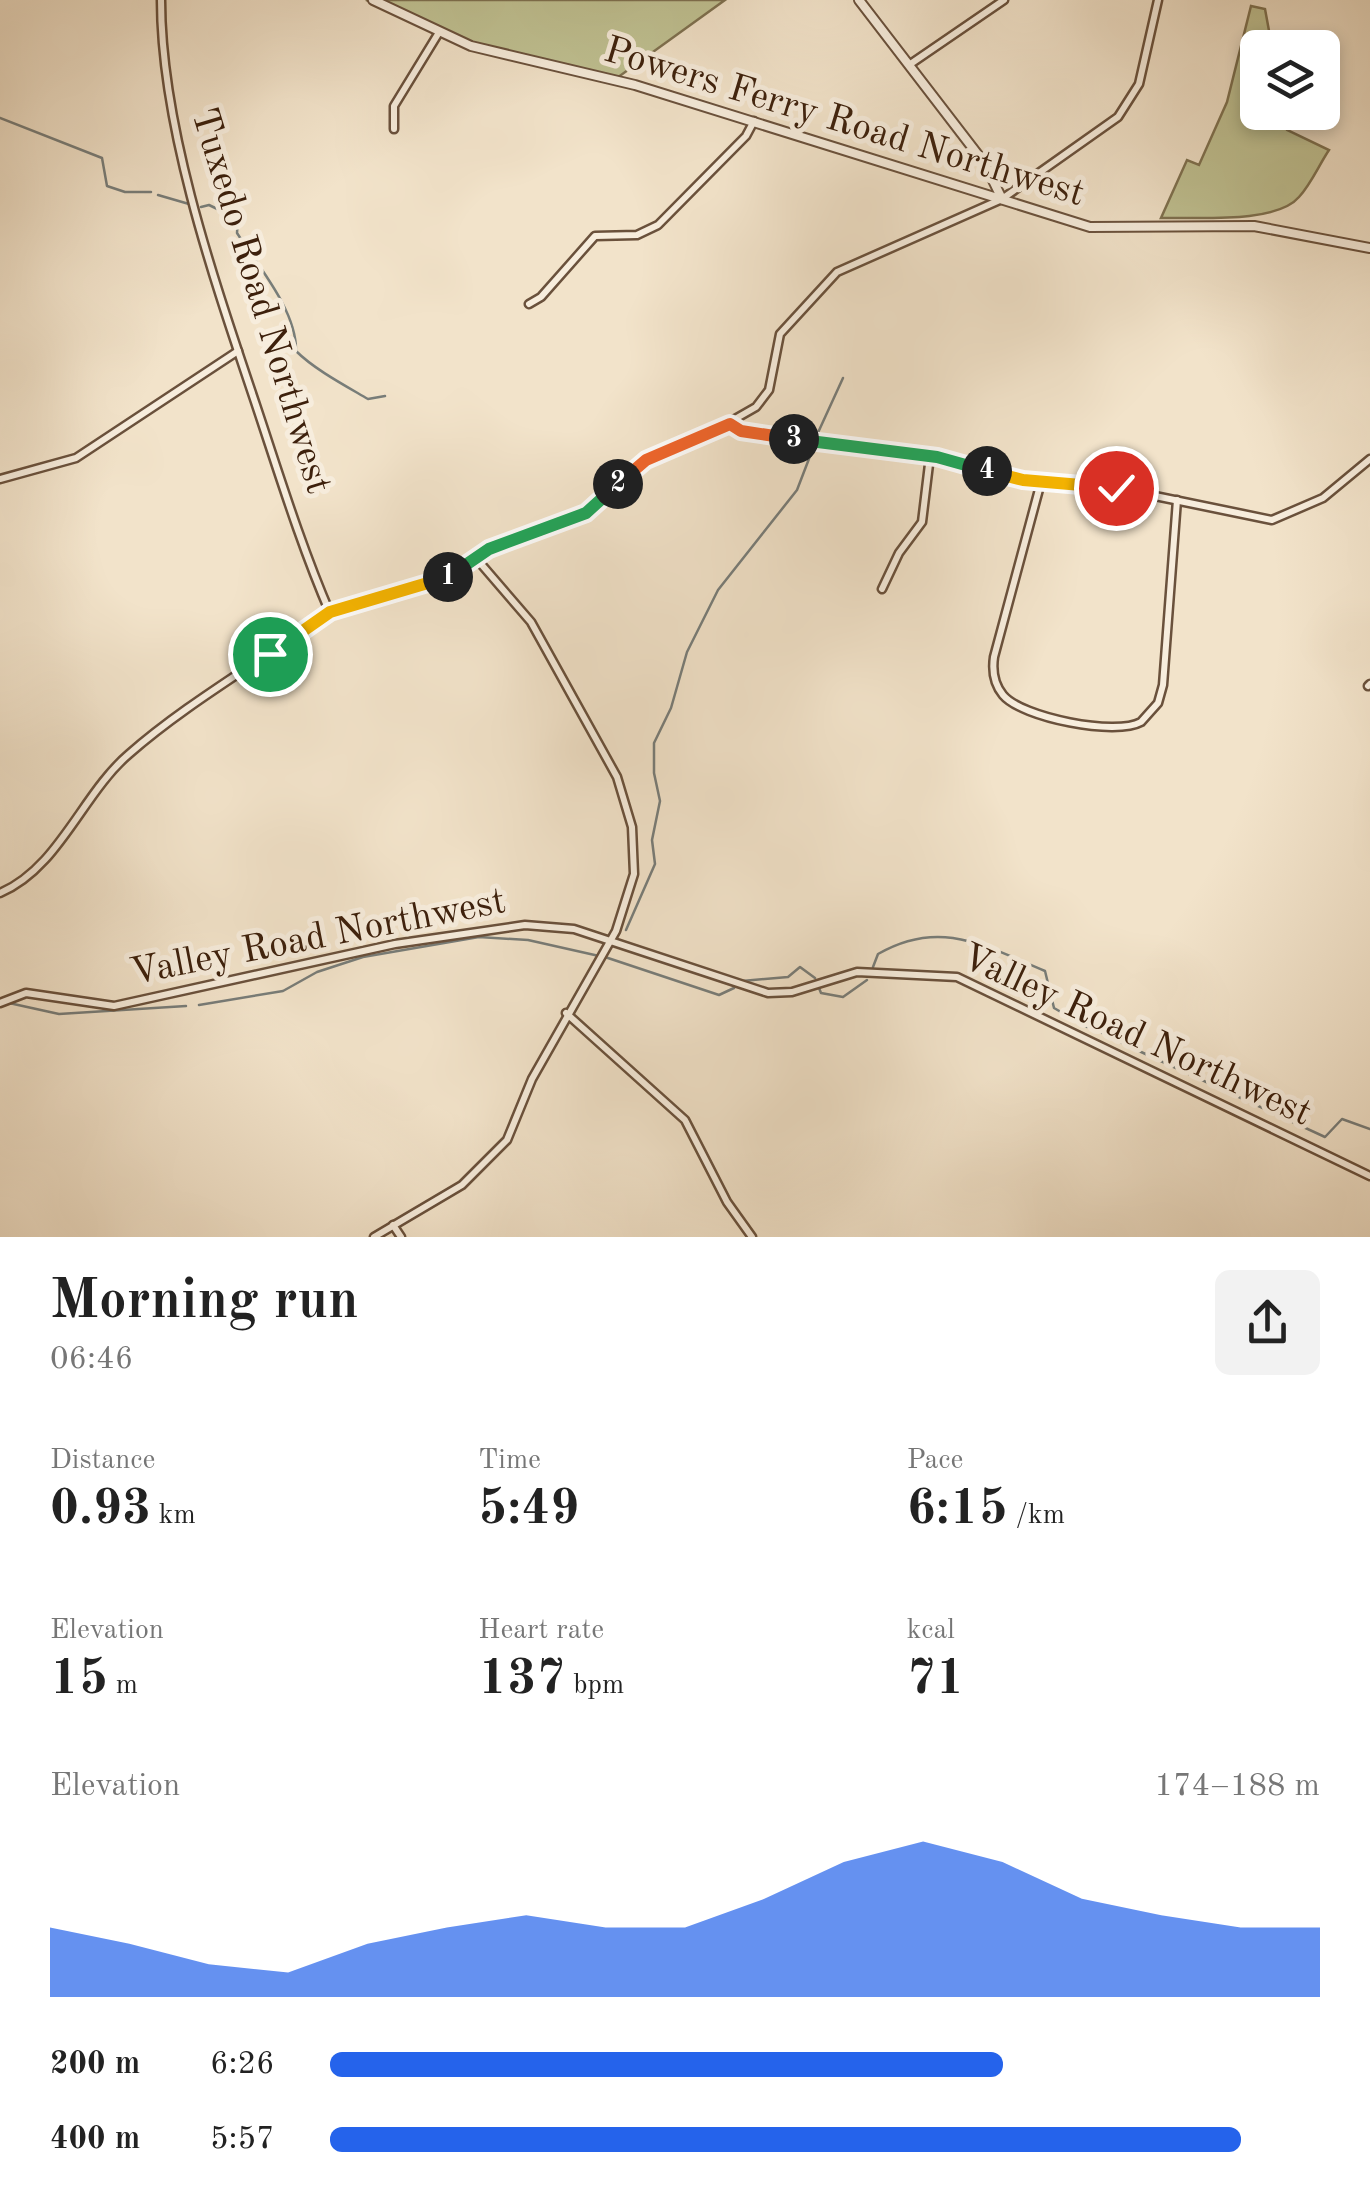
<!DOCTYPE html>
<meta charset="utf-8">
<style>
:root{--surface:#fff;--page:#f2f2f2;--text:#222;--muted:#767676;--accent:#2563eb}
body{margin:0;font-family:"Old Standard TT",serif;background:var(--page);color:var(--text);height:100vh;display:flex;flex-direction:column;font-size:38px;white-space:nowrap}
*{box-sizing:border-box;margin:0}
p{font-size:32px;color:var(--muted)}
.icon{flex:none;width:55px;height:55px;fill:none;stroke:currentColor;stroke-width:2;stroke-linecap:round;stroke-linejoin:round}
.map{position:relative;height:1237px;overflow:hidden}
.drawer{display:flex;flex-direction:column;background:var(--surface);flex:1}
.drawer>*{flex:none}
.tools{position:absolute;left:1240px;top:30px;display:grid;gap:20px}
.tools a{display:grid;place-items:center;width:100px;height:100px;border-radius:15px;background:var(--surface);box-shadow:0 5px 15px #0003;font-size:50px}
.pin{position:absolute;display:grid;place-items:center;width:85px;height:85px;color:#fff;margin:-42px;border:5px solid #fff;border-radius:50%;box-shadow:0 2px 10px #0007}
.km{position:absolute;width:50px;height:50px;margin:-25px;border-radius:50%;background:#222;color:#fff;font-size:28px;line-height:50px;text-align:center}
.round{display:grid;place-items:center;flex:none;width:105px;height:105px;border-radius:15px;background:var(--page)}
.headline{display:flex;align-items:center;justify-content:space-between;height:170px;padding:0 50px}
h1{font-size:55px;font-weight:700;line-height:75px}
.figures{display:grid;grid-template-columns:repeat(3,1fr);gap:15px;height:170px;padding:10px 50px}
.figures div{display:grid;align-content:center}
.figures b{font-size:50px;font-weight:700}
.figures small{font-size:28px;font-weight:400}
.figures p{font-size:28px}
.chart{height:280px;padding:20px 50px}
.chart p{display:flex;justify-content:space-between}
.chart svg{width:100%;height:180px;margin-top:10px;fill:var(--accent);opacity:.7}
ul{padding:0 50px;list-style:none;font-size:32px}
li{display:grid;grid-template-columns:160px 120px 1fr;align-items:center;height:75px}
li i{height:25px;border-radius:12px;background:var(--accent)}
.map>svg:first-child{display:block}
.green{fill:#c0c293;stroke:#7e7150;stroke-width:2.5}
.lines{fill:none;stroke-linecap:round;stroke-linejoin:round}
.stream{stroke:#787d79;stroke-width:2.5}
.minor-casing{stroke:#6a513c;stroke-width:11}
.tertiary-casing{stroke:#6a513c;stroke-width:12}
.minor{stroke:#f7eddd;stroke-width:6}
.tertiary{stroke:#f7eddd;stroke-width:8}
.split-1-casing{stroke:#fff;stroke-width:20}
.split-2-casing{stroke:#fff;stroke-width:20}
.split-3-casing{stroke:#fff;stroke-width:20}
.split-4-casing{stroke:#fff;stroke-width:20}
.split-5-casing{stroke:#fff;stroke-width:20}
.split-1{stroke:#f5b400;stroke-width:12}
.split-2{stroke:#22a559;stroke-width:12}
.split-3{stroke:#f0652b;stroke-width:12}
.split-4{stroke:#22a559;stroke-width:12}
.split-5{stroke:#f5b400;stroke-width:12}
.labels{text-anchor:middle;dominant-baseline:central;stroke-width:10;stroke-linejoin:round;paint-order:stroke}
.street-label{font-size:38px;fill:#3d200c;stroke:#f7eddd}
</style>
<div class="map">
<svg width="1370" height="1237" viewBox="0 0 1370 1237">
<rect width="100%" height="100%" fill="#f2e3ca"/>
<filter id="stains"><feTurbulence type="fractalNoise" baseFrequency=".002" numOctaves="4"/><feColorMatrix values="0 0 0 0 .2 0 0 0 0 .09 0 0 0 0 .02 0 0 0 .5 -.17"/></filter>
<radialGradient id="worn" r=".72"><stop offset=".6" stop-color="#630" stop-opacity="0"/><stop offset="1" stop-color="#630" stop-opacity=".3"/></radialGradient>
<g class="green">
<path d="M366,0H725L610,83L444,38Z"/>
<path d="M1251,6L1265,9L1272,47L1258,48V112L1284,113L1287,130L1329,150C1319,165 1311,184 1299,197C1276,224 1196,217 1161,218L1187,160L1199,165L1227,102Z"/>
</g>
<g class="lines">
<g class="stream">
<path d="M0,118L102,158L107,186L125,192H151"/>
<path d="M158,195L189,204"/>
<path d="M201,207L209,205L238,219L237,233C258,266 297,311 296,351C314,369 344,385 368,399L385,396"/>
<path d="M816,437L843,378"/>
<path d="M626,930L655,864L652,840L660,801L654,773V743L671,708L687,652L718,590L797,490L812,451"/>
<path d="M873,967L878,954C940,918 985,946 1045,971L1054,1008L1087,1027L1096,1019L1103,1024L1102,1033L1126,1045L1325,1137L1342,1119L1370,1129"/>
<path d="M742,981L788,977L800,967L815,978"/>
<path d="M819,988L821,993L843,997L867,980"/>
<path d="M9,1003L59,1014L186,1006"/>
<path d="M199,1005L283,991L317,972L363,957L479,937L528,940L608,958L719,995L734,988"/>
</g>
<g class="minor-casing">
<g id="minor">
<path d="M161,0C161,128 215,283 256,405C279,474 301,546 330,613"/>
<path d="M909,65L1004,0"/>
<path d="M394,129V106L438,34"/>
<path d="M529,304L541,297L595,236L637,235L658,225L746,136L754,121"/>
<path d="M730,424L741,431L947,458L1007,477L1116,488L1272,520L1323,498L1370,459"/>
<path d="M0,479L76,458L238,351"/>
<path d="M1041,482L994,657C992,671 994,684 1003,695C1022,718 1116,736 1141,722L1158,703L1163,685L1177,500"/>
<path d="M882,589L899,553L922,522L930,456"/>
<path d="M1368,686L1370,684"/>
<path d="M0,893C59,868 82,794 129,754C186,704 255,665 317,620L341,608L448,577L489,549L586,513L645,460L714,431L756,407L769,390L780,334L837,272L1002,199L1118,117L1139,84L1158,0"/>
<path d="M0,1003L26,993L114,1006L395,944L525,925L574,929L768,993L792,992L857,972L957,977L1370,1176"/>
<path d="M566,1013L685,1120L727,1202L752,1237"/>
<path d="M393,1225L401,1237"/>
<path d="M374,1237L462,1185L507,1140L532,1079L616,931L634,874L632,827L617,777L531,622L475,557"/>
</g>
</g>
<g class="tertiary-casing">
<g id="tertiary">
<path d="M373,0L471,46L635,85L1090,227L1254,226L1370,248"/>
<path d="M859,0L985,164L1002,199"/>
</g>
</g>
<use href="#minor" class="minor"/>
<use href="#tertiary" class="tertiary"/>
</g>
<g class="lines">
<g class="split-1-casing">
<path id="split-1" d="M270,654L330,612L448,577"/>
</g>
<g class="split-2-casing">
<path id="split-2" d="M448,577L489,549L586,513L618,484"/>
</g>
<g class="split-3-casing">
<path id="split-3" d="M618,484L646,460L730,424L741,431L794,439"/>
</g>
<g class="split-4-casing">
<path id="split-4" d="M794,439L937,457L987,471"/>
</g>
<g class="split-5-casing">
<path id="split-5" d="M987,471L1023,480L1116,488"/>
</g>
<use href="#split-1" class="split-1"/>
<use href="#split-2" class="split-2"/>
<use href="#split-3" class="split-3"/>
<use href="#split-4" class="split-4"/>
<use href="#split-5" class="split-5"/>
</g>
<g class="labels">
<g class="street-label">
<text transform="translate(844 123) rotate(17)">Powers Ferry Road Northwest</text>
<text transform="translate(260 301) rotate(73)">Tuxedo Road Northwest</text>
<text transform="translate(318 938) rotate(-11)">Valley Road Northwest</text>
<text transform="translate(1136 1036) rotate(25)">Valley Road Northwest</text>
</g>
</g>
<rect width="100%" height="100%" filter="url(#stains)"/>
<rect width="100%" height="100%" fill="url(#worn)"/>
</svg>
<div class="tools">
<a><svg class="icon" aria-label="layers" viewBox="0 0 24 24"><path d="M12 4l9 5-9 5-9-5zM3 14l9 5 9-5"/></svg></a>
</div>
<div class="pin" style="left:270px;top:654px;background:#1e9e55"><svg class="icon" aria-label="arrive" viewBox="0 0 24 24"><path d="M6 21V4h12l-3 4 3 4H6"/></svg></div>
<div class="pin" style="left:1116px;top:488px;background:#d93025"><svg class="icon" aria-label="check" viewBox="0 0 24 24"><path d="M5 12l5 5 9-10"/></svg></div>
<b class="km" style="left:448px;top:577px">1</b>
<b class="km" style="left:618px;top:484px">2</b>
<b class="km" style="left:794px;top:439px">3</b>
<b class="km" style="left:987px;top:471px">4</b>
</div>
<section class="drawer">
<div class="headline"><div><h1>Morning run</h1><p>06:46</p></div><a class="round"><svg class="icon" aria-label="share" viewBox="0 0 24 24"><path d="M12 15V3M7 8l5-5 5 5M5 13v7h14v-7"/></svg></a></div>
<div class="figures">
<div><p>Distance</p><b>0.93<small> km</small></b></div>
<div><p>Time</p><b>5:49</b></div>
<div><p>Pace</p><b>6:15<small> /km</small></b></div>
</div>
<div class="figures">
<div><p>Elevation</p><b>15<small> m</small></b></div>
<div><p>Heart rate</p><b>137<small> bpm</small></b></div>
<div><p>kcal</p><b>71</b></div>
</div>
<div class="chart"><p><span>Elevation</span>174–188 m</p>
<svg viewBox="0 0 160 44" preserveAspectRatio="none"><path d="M0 44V27L10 31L20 36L30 38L40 31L50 27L60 24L70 27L80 27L90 20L100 11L110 6L120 11L130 20L140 24L150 27L160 27V44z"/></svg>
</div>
<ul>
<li><b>200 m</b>6:26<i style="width:68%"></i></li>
<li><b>400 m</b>5:57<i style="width:92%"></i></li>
</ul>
</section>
